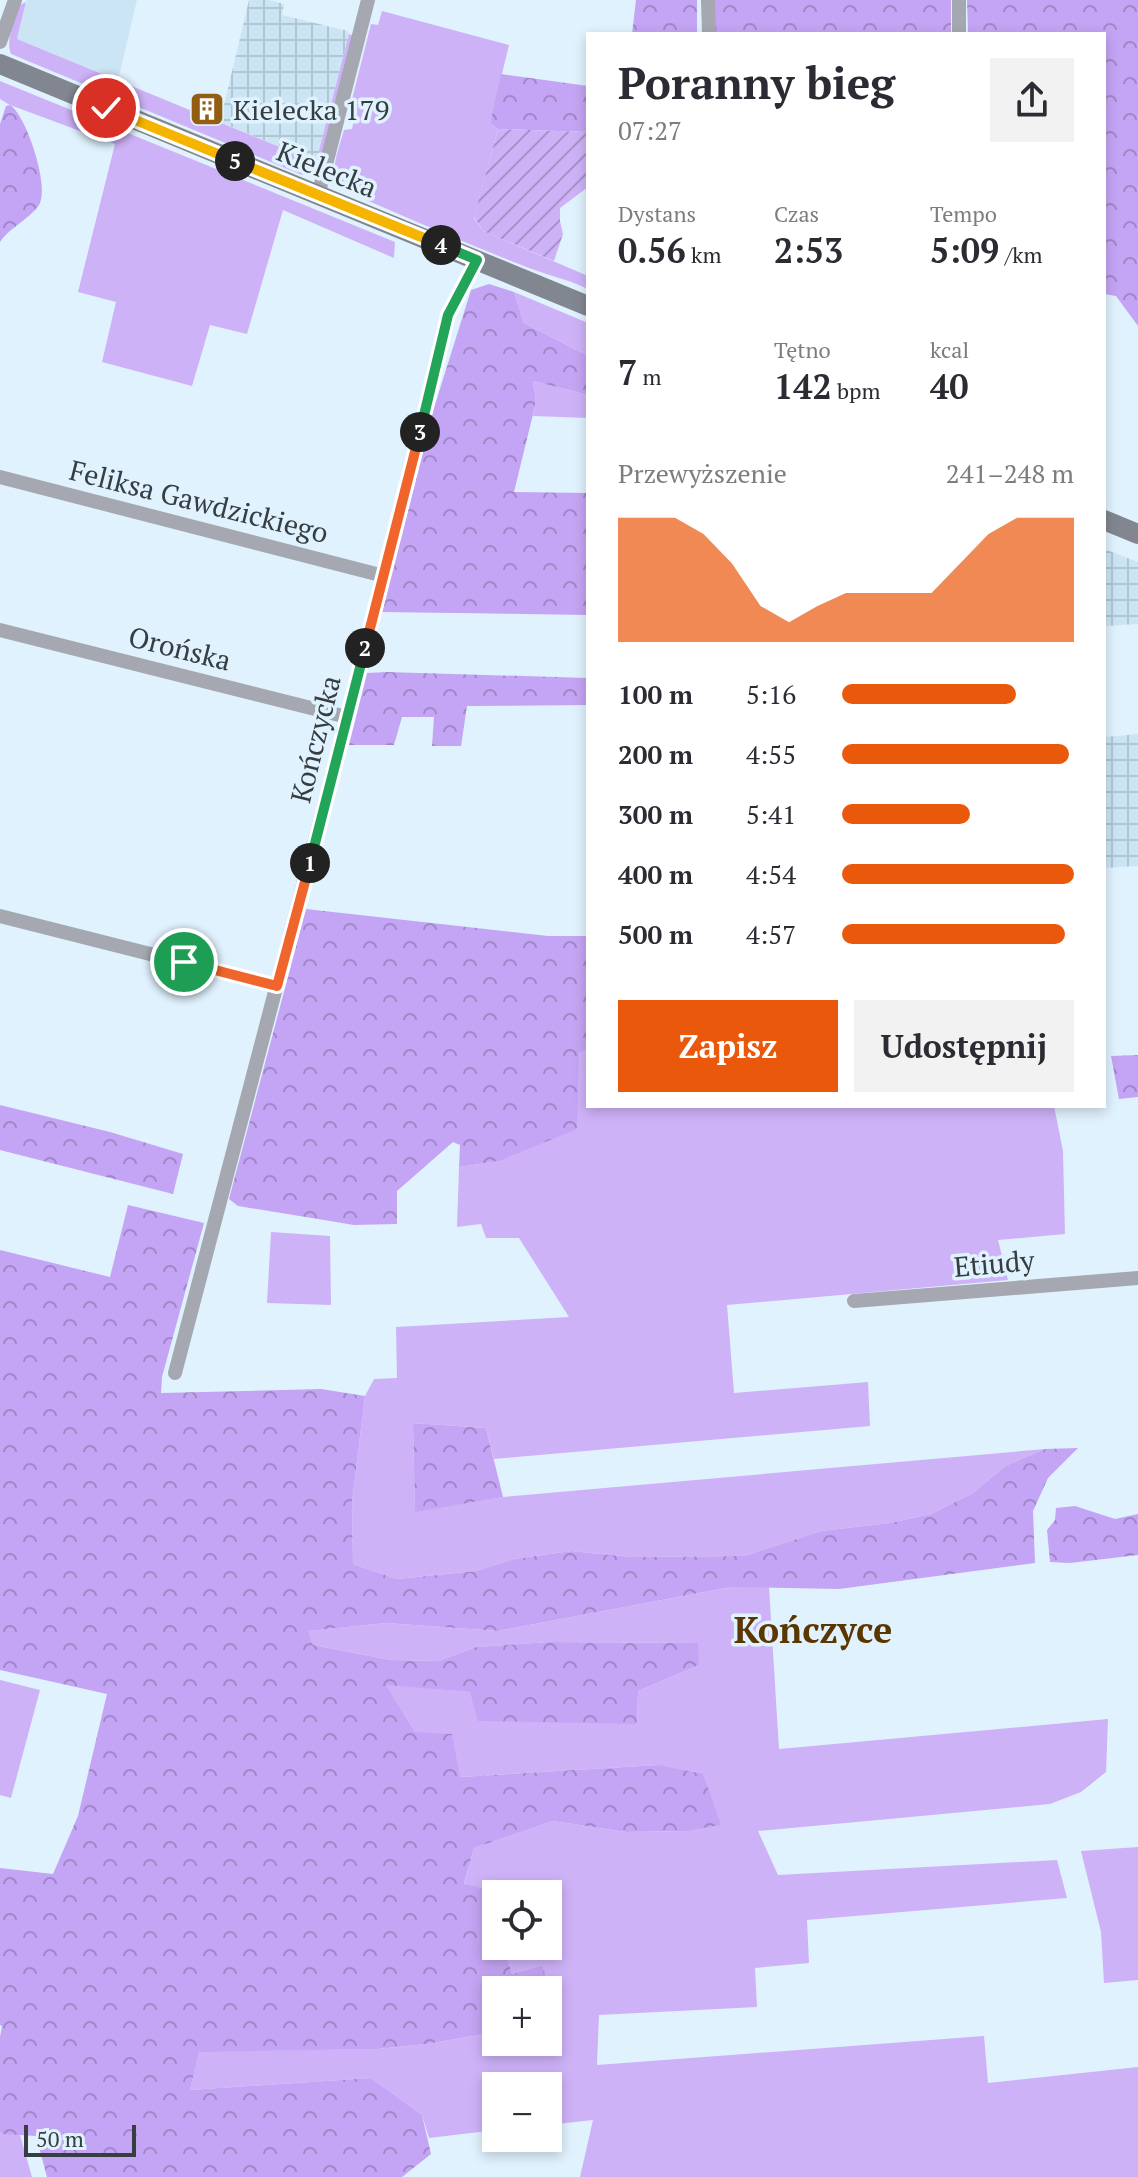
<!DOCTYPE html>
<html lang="pl">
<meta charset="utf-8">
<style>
:root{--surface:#fff;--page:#f2f2f3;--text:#2b2b33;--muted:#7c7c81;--accent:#ea580c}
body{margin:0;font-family:"PT Serif",serif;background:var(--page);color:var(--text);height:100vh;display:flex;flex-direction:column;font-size:30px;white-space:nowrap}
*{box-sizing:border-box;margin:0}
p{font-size:26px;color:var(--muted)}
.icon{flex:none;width:44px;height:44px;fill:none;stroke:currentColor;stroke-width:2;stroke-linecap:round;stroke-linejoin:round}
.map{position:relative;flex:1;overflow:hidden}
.drawer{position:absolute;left:586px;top:32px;width:520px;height:1076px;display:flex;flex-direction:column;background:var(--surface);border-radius:0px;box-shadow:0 4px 12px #0003}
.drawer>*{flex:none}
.controls{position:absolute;left:482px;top:1880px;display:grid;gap:16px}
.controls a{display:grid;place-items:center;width:80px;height:80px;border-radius:0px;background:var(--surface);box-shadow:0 4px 12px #0003;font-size:40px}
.scale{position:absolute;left:24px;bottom:20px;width:112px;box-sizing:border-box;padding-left:8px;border:4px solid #373e42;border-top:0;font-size:22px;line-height:28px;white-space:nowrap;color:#373e42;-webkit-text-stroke:6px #e0f2fe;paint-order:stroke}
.pin{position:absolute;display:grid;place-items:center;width:68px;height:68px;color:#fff;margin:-34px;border:4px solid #fff;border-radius:50%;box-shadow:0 2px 8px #0007}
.km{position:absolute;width:40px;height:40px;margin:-20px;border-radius:50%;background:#222;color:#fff;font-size:22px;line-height:40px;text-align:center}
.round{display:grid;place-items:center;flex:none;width:84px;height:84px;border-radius:0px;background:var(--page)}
.summary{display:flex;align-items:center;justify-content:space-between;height:136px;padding:0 32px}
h1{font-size:44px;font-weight:800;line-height:60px}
.figures{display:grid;grid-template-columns:repeat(3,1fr);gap:12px;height:136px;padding:8px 32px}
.figures div{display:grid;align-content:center}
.figures b{font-size:34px;font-weight:800}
.figures small{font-size:22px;font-weight:400}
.figures p{font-size:22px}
.chart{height:224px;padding:16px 32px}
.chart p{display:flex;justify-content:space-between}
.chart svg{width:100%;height:144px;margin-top:8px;fill:var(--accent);opacity:.7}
.cta{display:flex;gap:16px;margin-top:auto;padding:16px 32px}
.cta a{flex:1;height:92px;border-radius:0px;background:var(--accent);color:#fff;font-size:32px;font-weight:800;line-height:92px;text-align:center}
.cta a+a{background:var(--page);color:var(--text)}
ul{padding:0 32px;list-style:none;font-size:26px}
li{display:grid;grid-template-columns:128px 96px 1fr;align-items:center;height:60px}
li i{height:20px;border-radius:10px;background:var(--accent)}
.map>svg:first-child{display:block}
.built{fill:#cce5f4}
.industrial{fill:url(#industrial-grid)}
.grass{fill:#ceb2f8}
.forest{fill:url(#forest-crowns)}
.garden{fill:url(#garden-furrows)}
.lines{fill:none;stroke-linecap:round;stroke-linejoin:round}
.street{stroke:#a5a8b0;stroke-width:14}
.secondary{stroke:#828691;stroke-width:20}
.split-1-casing{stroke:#fff;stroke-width:16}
.split-2-casing{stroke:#fff;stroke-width:16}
.split-3-casing{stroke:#fff;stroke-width:16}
.split-4-casing{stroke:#fff;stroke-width:16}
.split-5-casing{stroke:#fff;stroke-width:16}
.split-6-casing{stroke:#fff;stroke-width:16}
.split-1{stroke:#f0652b;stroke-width:10}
.split-2{stroke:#22a559;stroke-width:10}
.split-3{stroke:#f0652b;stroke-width:10}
.split-4{stroke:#22a559;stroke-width:10}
.split-5{stroke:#f5b400;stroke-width:10}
.split-6{stroke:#f5b400;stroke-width:10}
.labels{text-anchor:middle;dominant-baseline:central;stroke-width:7;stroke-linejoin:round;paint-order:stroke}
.poi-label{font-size:28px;fill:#373e42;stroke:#e0f2fe;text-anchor:start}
.street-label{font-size:28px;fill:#373e42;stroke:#e0f2fe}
.district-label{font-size:36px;font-weight:bold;fill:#5a3600;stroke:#e0f2fe}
</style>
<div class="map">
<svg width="1138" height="2177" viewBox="0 0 1138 2177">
<defs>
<pattern id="industrial-grid" width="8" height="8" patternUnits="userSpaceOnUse" patternTransform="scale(2)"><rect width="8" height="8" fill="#cce5f4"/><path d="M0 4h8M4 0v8" fill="none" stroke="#b0c6d2"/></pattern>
<pattern id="forest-crowns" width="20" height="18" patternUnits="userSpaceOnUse" patternTransform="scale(2)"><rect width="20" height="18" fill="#c4a4f4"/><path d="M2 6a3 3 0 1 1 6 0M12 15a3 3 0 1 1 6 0" fill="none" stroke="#a087c7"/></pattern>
<pattern id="garden-furrows" width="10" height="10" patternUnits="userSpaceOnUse" patternTransform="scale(2)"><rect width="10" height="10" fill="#ceb2f8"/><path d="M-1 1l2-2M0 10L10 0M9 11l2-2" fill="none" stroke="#a892ca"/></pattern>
</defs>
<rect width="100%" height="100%" fill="#e0f2fe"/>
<path class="built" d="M27,0H137L118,80L17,39Z"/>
<g class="industrial">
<path d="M249,0H269L284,4L282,15L348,31L349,34L316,162L220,122Z"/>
<path d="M1104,549L1138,562V624L1106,626Z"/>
<path d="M1138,734V866L1104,868V737Z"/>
</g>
<g class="grass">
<path d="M26,2L17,39L316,162L349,34L354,36L318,173L302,175L11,54C5,39 15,20 20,5Z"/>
<path d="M382,11L509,45L490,123L498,129L474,218L483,231L588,276V289C565,278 542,274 519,264C457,240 397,213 336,187C330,169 339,148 344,130L352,129L354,119L348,115L371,24L378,25Z"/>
<path d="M0,81L395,242L394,258L283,210L247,334L210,325L192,386L102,362L116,302L78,292L115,144L10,105L0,99Z"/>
<path d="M514,292L588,323V356L524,323Z"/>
<path d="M533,381L588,395V418L533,416L536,402Z"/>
<path d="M588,1050V1106H1054L1063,1151L1065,1234L998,1240L1008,1280L727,1305L734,1393L868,1382L870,1426L494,1459L486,1428L413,1423L415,1511L503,1497L1045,1449L1005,1466L973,1493L931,1514L890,1523L821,1531L744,1556L631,1557L571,1551L514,1559L476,1571L397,1579L353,1564L352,1501L365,1396L374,1379L397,1378L396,1327L569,1317L519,1238H486L481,1224L457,1227L459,1167L499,1161L579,1051Z"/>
<path d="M271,1232L330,1236L331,1305L267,1303Z"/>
<path d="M731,1587H769L779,1749L1108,1719L1106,1772L1081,1792L1050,1804L758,1831L778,1875L1057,1860L1067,1898L807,1920L809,1963L755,1968L757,2007L599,2015L597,2065L984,2036L988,2083L1138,2067V2177H580L593,2120L548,2125V2086H496V2130L429,2138L422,2115L371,2078L190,2090L199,2051L378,2049L427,2044L496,2032V2042H548V2022L553,2021L543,1965L512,1974L504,1946H548V1894H497L496,1890L464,1885L474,1848L553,1821L626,1832L685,1831L658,1765L459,1777L415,1732L385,1684L470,1692L637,1724L638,1691L699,1665L697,1643L549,1642L476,1647L439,1661L391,1660L313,1645L307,1631L386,1623L498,1631Z"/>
<path d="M0,1680L40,1690L11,1798L0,1795Z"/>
<path d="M1138,1847V1980L1104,1983L1101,1932L1081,1851Z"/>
<path d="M0,2131L20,2135L32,2177H0Z"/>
</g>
<g class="forest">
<path d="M636,0H697V34H632Z"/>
<rect x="715" y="0" width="236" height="34"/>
<path d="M967,0H1138V326L1116,296L1104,294V34H968Z"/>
<path d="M501,74L588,86V132L498,129L490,123Z"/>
<path d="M10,105C26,115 49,184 40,203C34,216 9,228 0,242V124L6,106Z"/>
<path d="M489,284L514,292L524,323L588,356V395L533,381L536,402L514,492L588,493V615L382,612L433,411L471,290Z"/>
<path d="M386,672L588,678V705L467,706L461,746H432L434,717H402L394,745H349L367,673Z"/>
<path d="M306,909L548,936H588V1050L579,1052L577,1129L499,1161L459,1167L460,1145L453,1142L397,1191V1224L354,1225L238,1206L229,1199Z"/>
<path d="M1138,1055V1097L1119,1099L1111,1056Z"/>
<path d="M0,1105L110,1132L183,1154L173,1194L0,1150Z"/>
<path d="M128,1205L204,1223L162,1377L161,1393L321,1389L365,1396L352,1501L353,1564L397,1579L476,1571L514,1559L571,1551L631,1557L744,1556L821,1531L890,1523L931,1514L973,1493L1005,1466L1045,1449L1078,1448L1048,1478L1033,1511L1035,1563L839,1589L731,1587L498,1631L386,1623L308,1631L313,1645L391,1660L439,1661L476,1647L549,1642L698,1643L699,1665L638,1691L637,1724L478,1721L470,1692L386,1685L415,1732L452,1734L460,1777L658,1765L703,1774L721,1825L685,1831L626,1832L553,1821L474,1848L464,1884L497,1891L496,1946H504L512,1974L543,1965L548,1990H496V2032L427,2044L378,2049L199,2052L190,2090L371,2078L422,2115L431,2154L402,2177H47L36,2136L3,2134L0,2131V2037L2,2026L0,2025V1868L53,1874L78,1816L107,1694L0,1670V1250L110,1277Z"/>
<path d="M413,1423L486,1428L503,1497L415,1512Z"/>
<path d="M1075,1506L1115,1519L1138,1514V1555L1070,1563L1050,1562L1047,1530L1055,1520L1056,1508Z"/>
</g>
<path class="garden" d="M498,129L587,132L588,187L560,208V221L563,234L554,261L483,231L474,217Z"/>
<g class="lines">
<g class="street">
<path d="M708,0L709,34"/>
<path d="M959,0V34"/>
<path d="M0,42L15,0"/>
<path d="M318,196L368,0"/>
<path d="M0,477L384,576"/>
<path d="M0,630L347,717"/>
<path d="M0,916L277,986"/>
<path d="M854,1301L1138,1278"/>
<path d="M175,1373L384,576L448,315L477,260"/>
</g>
<g class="secondary">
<path d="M0,64L588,306"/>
<path d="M1104,520L1138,534"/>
</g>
</g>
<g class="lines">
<g class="split-1-casing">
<path id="split-1" d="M184,962L277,986L310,863"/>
</g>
<g class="split-2-casing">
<path id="split-2" d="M310,863L365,648"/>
</g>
<g class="split-3-casing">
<path id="split-3" d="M365,648L420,432"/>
</g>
<g class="split-4-casing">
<path id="split-4" d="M420,432L448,315L477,260L441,245"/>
</g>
<g class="split-5-casing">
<path id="split-5" d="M235,161L441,245"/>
</g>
<g class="split-6-casing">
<path id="split-6" d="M106,108L235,161"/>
</g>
<use href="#split-1" class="split-1"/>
<use href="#split-2" class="split-2"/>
<use href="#split-3" class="split-3"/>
<use href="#split-4" class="split-4"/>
<use href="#split-5" class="split-5"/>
<use href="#split-6" class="split-6"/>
</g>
<defs>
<g id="building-square" transform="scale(1.8)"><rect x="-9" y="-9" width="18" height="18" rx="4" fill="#935e12" stroke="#e0f2fe"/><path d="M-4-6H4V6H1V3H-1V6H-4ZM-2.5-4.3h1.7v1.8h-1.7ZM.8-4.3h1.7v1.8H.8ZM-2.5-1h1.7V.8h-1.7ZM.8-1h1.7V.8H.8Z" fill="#fff"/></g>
</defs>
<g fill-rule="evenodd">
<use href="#building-square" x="207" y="109"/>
</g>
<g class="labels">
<g class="poi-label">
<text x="233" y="109">Kielecka 179</text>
</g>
<g class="street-label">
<text transform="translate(327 169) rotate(22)">Kielecka</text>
<text transform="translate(199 501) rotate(14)">Feliksa Gawdzickiego</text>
<text transform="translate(180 648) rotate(14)">Orońska</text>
<text transform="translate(315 739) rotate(-76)">Kończycka</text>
<text transform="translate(994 1263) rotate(-5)">Etiudy</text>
</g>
<g class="district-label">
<text x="813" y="1629">Kończyce</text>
</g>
</g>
</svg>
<div class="controls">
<a><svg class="icon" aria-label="locate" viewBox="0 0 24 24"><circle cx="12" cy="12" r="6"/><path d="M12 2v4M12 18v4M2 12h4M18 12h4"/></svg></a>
<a>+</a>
<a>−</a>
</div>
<div class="scale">50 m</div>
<div class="pin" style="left:184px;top:962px;background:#1e9e55"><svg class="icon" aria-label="arrive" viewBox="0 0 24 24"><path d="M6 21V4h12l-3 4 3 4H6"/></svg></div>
<div class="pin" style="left:106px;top:108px;background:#d93025"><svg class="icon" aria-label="check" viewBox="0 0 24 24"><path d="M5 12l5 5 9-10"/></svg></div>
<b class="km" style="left:310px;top:863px">1</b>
<b class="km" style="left:365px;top:648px">2</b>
<b class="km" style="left:420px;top:432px">3</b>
<b class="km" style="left:441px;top:245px">4</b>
<b class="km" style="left:235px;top:161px">5</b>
<section class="drawer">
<div class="summary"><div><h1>Poranny bieg</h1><p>07:27</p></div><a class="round"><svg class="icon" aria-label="share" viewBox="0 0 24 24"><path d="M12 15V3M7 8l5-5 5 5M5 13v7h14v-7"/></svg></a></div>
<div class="figures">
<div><p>Dystans</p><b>0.56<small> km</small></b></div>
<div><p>Czas</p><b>2:53</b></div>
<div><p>Tempo</p><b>5:09<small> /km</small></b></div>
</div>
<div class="figures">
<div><b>7<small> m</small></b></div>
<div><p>Tętno</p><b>142<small> bpm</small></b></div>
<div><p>kcal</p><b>40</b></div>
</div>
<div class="chart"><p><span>Przewyższenie</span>241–248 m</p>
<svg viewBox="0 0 160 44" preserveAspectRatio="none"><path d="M0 44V6L10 6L20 6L30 11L40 20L50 33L60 38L70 33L80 29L90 29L100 29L110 29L120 20L130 11L140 6L150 6L160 6V44z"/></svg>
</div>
<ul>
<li><b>100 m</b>5:16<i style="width:75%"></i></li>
<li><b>200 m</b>4:55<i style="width:98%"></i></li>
<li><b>300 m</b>5:41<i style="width:55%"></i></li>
<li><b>400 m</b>4:54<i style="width:100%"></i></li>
<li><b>500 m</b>4:57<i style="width:96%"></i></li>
</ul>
<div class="cta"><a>Zapisz</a><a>Udostępnij</a></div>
</section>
</div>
